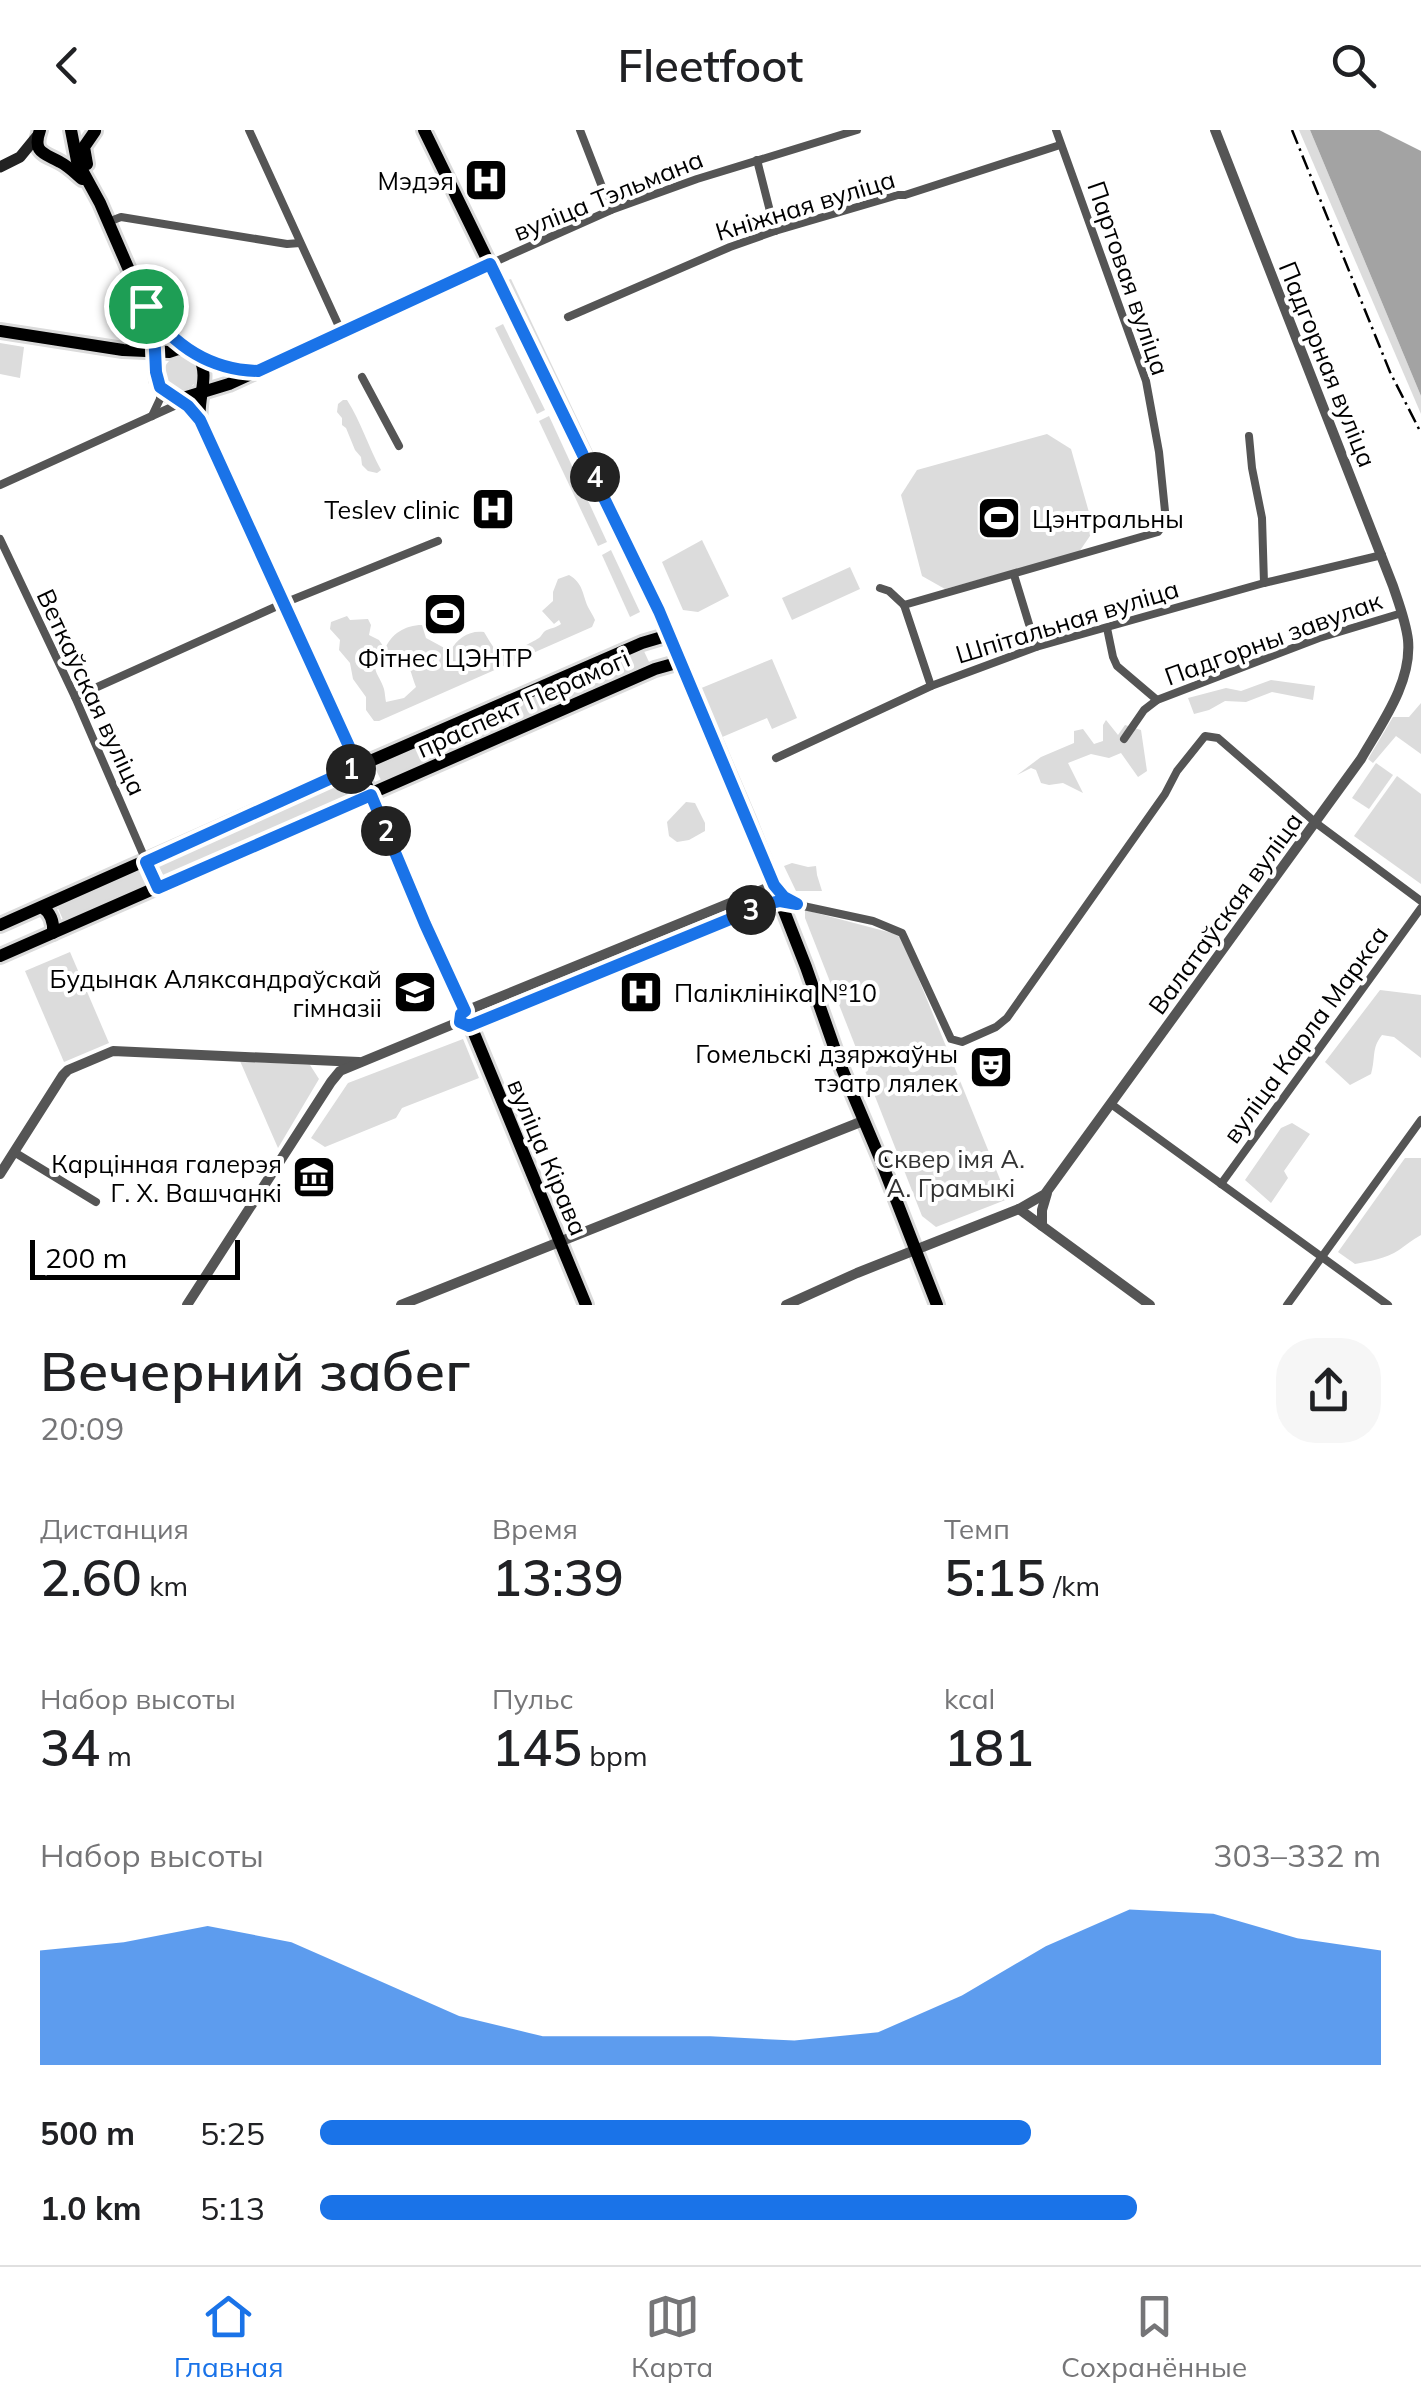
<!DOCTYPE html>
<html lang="ru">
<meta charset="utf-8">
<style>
:root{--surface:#fff;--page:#f6f6f6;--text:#202124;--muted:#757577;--line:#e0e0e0;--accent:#1a73e8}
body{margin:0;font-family:Mulish,sans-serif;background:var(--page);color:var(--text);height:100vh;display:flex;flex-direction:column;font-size:38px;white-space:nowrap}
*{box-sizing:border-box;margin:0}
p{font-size:32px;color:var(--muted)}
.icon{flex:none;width:55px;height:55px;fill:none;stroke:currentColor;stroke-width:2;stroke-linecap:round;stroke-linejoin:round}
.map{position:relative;height:1175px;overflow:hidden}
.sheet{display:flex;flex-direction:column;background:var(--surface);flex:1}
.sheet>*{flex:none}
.scale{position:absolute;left:30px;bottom:25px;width:210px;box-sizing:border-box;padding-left:10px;border:5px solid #000;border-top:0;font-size:28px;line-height:35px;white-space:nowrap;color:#000;-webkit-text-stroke:8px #fff;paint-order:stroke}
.pin{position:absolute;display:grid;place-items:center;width:85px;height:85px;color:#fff;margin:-42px;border:5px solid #fff;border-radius:50%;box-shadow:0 2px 10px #0007}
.km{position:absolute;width:50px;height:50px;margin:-25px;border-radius:50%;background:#222;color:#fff;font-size:28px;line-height:50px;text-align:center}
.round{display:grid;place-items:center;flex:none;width:105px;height:105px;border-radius:40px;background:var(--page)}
.head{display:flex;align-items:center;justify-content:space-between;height:170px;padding:0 40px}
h1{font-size:55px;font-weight:600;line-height:75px}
.metrics{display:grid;grid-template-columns:repeat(3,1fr);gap:15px;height:170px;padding:10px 40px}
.metrics div{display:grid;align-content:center}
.metrics b{font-size:50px;font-weight:600}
.metrics small{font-size:28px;font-weight:400}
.metrics p{font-size:28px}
.chart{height:280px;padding:20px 40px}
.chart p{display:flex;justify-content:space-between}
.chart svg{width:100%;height:180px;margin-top:10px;fill:var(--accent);opacity:.7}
ul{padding:0 40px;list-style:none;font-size:32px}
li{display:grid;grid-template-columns:160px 120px 1fr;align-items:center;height:75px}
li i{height:25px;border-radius:12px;background:var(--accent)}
header{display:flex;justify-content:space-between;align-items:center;height:130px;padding:0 40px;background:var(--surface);font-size:45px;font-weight:600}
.menu{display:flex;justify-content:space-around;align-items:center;height:140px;border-top:2px solid var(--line);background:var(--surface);font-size:28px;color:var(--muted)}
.menu a{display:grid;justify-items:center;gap:5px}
.menu .on{color:var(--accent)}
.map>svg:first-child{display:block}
.green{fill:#dcdcdc;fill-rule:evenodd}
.water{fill:#a3a3a3}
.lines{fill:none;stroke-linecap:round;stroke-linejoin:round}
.primary-casing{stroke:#dbdbdb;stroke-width:18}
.minor{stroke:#555;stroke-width:8}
.tertiary{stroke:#555;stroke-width:10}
.secondary{stroke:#222;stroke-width:11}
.primary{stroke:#000;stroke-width:12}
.rail{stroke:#000;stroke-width:2.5;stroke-dasharray:15 5 2.5 5;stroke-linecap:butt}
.route-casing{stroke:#fff;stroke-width:20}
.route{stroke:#1a73e8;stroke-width:12}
.labels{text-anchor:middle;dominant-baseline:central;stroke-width:8;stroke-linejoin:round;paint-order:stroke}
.poi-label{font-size:25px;fill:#000;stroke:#fff;text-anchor:end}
.street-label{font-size:25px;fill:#000;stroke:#fff}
.park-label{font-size:25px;fill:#333;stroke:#fff}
</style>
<header><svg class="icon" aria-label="back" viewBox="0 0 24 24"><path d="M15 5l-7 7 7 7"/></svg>Fleetfoot<svg class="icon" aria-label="search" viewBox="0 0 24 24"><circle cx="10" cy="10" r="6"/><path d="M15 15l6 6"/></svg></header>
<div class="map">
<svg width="1421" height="1175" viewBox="0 0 1421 1175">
<rect width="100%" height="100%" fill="#fff"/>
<g class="green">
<path d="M1299,0H1310L1421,266V284Z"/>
<path d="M511,149L596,328L591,330L508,150Z"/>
<path d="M503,194L545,280L537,284L495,198Z"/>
<path d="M0,213L24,217L20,248L0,244Z"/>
<circle cx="181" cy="243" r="17"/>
<path d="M343,270H347C361,292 368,316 381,340L377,343L368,341L362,335L361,327L355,320L346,298L342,295V288L337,282L338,274Z"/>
<path d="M549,286L607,412L598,416L539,291Z"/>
<path d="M1047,304L1071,319L1094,400L1079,422L945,459L922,446L901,365L917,340Z"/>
<path d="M702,410L729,466L698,482L683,480L662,432Z"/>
<path d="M611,420L640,482L630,487L602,425Z"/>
<path d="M850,437L860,459L792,490L782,468Z"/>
<path d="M569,445C583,453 582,463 588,477C590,481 593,485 595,490L592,497L379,591H374L366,580V567L353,549L350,533L339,520L340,510L330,499L331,492L347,486L350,490L368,489L371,495L369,505L379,510L385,519C391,504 405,495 422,495L426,508L450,521C458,508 469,500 484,502C488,508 493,519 500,523C506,526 533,512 539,508C542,506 542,503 545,501C550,498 556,498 561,494L559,490L554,494L542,481L553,471V462L558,449ZM396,520H401C409,532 411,544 416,557L404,568L386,572C385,567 385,563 384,559C380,546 372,542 376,528Z"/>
<path d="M642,517L650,534L382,652L373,634Z"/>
<path d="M772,529L797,588L772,599L767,588L720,608L699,559Z"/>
<path d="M1271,550L1315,556L1313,570L1272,562L1246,572L1225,571L1209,580L1194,584L1188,568L1226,558L1241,561Z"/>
<path d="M1421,573V624L1396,606L1373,633L1368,629L1393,587H1409Z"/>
<path d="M1106,590L1118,605L1125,595L1141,600L1147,641L1138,647L1121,623L1109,628L1091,624L1068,633L1083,663L1063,653L1049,655L1041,653L1036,640L1031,638L1017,645L1041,627L1074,613V601L1083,599L1094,614L1103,611V595Z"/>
<path d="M1376,633L1393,645L1369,679L1352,668Z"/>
<path d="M1397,646L1421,664V754L1354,706Z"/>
<path d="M344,649L351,667L165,749L156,732Z"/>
<path d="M686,672L695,673L705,693V701L689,710L677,712L669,706L667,692Z"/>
<path d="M792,733L808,737L816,736L817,745L822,761H796L784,736Z"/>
<path d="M143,739L151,755L64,792L57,776Z"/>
<path d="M754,767L756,773L486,886L483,880Z"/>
<path d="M805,780L892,803L902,808L1008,1069L936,1097L922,1086L805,788Z"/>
<path d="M70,822L109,913L64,932L25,841Z"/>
<path d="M1380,860L1421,865V928L1394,907L1382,905C1371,919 1376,927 1371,944L1350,955L1325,932Z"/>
<path d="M463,909L479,948L402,978L396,988L325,1017L311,1008L348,953Z"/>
<path d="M240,931L310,935L319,949L278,1018Z"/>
<path d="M1292,993L1310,1004L1284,1041L1288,1048L1271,1073L1245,1050L1281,998Z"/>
<path d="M1405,1028H1421V1105C1412,1110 1406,1115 1399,1120C1386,1129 1369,1131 1355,1134L1338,1122Z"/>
</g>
<path class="water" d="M1310,0H1379L1421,21V266Z"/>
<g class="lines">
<g class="primary-casing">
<g id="primary">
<path d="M40,0C32,23 44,23 60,32C68,36 75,43 82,49"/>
<path d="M71,0L77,31L100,73L152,193L157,250L166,263L181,271"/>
<path d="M424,0L659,481L748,689L806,837L840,934L881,1031L937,1175"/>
<path d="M87,34L84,17L95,1"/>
<path d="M153,187C175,219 216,240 255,241"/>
<path d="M0,201L123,220L169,222L178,219L187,220"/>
<path d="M199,227C210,247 197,268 200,290L371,665L425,794L465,881"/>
<path d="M175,267L183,268L229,254L490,134"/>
<path d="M42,777C51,783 54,792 53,803"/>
<path d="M0,795L345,642L642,513L669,505"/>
<path d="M0,826L655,539L680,532"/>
<path d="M471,896L586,1175"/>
</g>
</g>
<g class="minor">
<path d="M249,0L342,203"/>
<path d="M580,0L611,80"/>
<path d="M757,30L775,101"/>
<path d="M108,92L121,87L287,114L300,113"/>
<path d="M490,134L611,80L697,49L857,0"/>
<path d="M568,187L730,117L775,101L898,65H905L1060,15"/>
<path d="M362,247L399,316"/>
<path d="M152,286L160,269V257"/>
<path d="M1249,306L1252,338L1262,388L1264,453"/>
<path d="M0,355L174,276H188"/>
<path d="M0,409L75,567L146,731"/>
<path d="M1014,445L1036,517"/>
<path d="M880,458L889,461L904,475"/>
<path d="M904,475L1158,402L1166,391L1159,322L1146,251L1056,0"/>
<path d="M904,475L931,556"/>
<path d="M1107,498L1113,527L1117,536L1157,570"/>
<path d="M75,567L284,473L438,411"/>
<path d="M1124,609L1144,580L1157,570L1319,508L1402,483"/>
<path d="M776,628L931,556L1036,517L1264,453L1382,425"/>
<path d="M780,771L873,791L902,803L951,909L962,912L996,897L1007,888L1165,664L1177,641L1205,606L1218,608L1316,693L1421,771"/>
<path d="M1111,974L1388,1175"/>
<path d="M14,1022L96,1072"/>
<path d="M1221,1054L1421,778"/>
<path d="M1287,1175L1421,990"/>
</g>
<g class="tertiary">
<path d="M468,880L774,755"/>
<path d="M474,894L761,776L780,771"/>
<path d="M0,1044L63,945L68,940L113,921L359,932"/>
<path d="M1019,1079L1150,1175"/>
<path d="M1042,1096V1080L1047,1063"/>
<path d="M187,1175L331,952L340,941L461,891"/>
<path d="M401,1175L863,991"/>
<path d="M786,1175L857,1143L1019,1079L1045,1064L1361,629C1381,594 1412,553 1408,510C1406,492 1399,474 1393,456L1215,0"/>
</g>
<path class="secondary" d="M0,37L20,27L38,5"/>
<use href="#primary" class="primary"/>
<path class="rail" d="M1292,0L1390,242L1421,303"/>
</g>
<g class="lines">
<g class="route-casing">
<path id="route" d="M490,134L659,481L774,755L784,767L797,774L780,771L767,774L469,896L460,892L461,884L465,881L425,794L371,665L158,758L146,732L358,636L200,290L188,276L160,257L156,242L154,198L146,176C173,215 209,240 258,241Z"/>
</g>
<use href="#route" class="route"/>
</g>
<defs>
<g id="hospital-square" transform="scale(2.25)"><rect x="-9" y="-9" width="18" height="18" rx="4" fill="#000" stroke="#fff"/><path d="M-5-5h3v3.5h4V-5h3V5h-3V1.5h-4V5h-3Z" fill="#fff"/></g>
<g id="stadium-square" transform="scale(2.25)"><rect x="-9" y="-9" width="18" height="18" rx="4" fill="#000" stroke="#fff"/><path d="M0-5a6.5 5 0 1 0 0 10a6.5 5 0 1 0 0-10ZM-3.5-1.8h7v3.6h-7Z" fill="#fff"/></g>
<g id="university-square" transform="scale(2.25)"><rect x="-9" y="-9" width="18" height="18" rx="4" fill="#000" stroke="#fff"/><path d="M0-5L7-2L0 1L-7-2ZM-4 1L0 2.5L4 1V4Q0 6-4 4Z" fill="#fff"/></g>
<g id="theatre-square" transform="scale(2.25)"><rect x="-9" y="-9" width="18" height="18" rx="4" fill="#000" stroke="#fff"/><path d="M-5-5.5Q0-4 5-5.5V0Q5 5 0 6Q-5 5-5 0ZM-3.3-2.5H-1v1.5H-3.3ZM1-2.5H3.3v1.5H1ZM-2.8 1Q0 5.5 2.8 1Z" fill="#fff"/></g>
<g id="museum-square" transform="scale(2.25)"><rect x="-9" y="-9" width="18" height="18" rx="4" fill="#000" stroke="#fff"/><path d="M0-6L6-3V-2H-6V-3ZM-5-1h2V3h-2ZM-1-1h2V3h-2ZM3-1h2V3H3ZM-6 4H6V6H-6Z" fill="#fff"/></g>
</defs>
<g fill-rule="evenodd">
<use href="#hospital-square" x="486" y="50"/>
<use href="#hospital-square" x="493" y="379"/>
<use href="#stadium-square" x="999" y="388"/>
<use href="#stadium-square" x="445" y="484"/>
<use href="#university-square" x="415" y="862"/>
<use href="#hospital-square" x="641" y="862"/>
<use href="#theatre-square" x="991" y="937"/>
<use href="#museum-square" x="314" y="1047"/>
</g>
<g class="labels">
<g class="poi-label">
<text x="454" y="50">Мэдэя</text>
<text x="460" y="379">Teslev clinic</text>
<text x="1032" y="388" text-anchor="start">Цэнтральны</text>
<text x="445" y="527" text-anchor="middle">Фітнес ЦЭНТР</text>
<text x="382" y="848">Будынак Аляксандраўскай<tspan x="382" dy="29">гімназіі</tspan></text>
<text x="674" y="862" text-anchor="start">Паліклініка №10</text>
<text x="958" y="923">Гомельскі дзяржаўны<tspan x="958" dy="29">тэатр лялек</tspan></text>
<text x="282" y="1033">Карцінная галерэя<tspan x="282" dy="29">Г. Х. Вашчанкі</tspan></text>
</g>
<g class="street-label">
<text transform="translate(608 65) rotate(-22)">вуліца Тэльмана</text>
<text transform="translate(805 75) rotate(-17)">Кніжная вуліца</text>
<text transform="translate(1129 148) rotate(71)">Партовая вуліца</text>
<text transform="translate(1328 234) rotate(68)">Падгорная вуліца</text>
<text transform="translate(1067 491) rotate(-17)">Шпітальная вуліца</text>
<text transform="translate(1273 508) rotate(-20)">Падгорны завулак</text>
<text transform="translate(92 562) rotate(65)">Веткаўская вуліца</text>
<text transform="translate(523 573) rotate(-24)">праспект Перамогі</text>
<text transform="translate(1225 783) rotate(-54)">Валатаўская вуліца</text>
<text transform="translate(1305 904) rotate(-54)">вуліца Карла Маркса</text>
<text transform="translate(548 1027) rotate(67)">вуліца Кірава</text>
</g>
<g class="park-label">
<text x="951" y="1028">Сквер імя А.<tspan x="951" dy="29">А. Грамыкі</tspan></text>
</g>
</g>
</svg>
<div class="scale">200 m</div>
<div class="pin" style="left:146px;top:176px;background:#1e9e55"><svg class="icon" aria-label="arrive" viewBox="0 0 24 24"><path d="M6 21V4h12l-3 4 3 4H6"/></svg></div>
<b class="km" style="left:351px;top:639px">1</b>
<b class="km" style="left:386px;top:701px">2</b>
<b class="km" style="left:751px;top:780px">3</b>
<b class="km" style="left:595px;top:347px">4</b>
</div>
<section class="sheet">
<div class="head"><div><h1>Вечерний забег</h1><p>20:09</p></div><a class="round"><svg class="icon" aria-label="share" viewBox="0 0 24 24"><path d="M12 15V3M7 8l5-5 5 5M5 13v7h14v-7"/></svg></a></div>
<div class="metrics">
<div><p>Дистанция</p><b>2.60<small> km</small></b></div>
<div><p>Время</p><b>13:39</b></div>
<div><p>Темп</p><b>5:15<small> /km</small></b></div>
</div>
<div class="metrics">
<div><p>Набор высоты</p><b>34<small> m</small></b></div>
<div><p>Пульс</p><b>145<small> bpm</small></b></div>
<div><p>kcal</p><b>181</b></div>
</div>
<div class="chart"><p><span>Набор высоты</span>303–332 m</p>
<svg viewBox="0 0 160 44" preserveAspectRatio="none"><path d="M0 44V16L10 14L20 10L30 14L40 23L50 32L60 37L70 37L80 37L90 38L100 36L110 27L120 15L130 6L140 7L150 13L160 16V44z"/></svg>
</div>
<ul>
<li><b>500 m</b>5:25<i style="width:67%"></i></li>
<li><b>1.0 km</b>5:13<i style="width:77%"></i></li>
</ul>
</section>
<nav class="menu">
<a class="on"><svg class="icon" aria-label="home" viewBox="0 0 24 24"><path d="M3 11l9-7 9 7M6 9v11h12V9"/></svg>Главная</a>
<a><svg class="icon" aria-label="map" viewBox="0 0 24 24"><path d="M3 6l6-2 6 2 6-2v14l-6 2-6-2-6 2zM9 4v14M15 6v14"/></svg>Карта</a>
<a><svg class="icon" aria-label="saved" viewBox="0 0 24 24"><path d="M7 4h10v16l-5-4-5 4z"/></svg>Сохранённые</a>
</nav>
